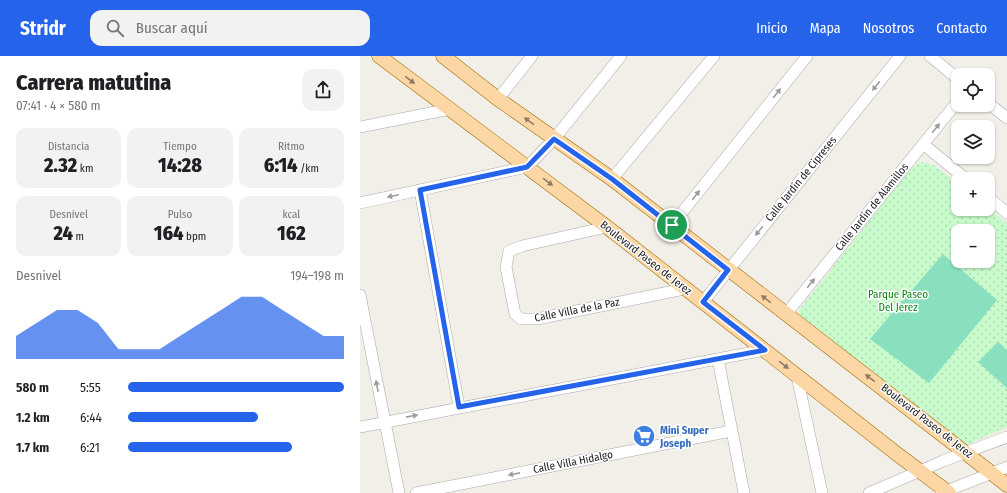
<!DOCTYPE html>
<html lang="es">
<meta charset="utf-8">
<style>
:root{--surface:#fff;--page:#f2f2f2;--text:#202124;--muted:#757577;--accent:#2563eb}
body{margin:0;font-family:"Fira Sans Condensed",sans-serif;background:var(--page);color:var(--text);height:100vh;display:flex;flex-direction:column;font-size:15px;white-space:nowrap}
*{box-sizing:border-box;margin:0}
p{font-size:13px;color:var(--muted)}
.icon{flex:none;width:22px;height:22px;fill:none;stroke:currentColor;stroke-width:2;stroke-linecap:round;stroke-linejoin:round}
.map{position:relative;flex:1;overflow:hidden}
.side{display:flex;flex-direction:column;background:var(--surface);width:360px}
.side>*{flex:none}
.tools{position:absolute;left:591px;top:12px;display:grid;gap:8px}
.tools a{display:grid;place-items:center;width:44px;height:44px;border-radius:8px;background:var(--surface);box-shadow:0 1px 3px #0004;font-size:20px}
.pin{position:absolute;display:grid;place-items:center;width:34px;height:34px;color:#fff;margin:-17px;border:2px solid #fff;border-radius:50%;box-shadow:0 1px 4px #0007}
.round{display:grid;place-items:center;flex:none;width:42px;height:42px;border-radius:12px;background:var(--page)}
.headline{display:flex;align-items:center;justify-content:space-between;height:68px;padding:0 16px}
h1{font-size:22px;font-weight:800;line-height:30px}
.figures{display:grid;grid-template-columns:repeat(3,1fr);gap:6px;height:68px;padding:4px 16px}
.figures div{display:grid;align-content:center;border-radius:10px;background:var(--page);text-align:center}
.figures b{font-size:20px;font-weight:800}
.figures small{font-size:11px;font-weight:400}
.figures p{font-size:11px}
.chart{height:112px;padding:8px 16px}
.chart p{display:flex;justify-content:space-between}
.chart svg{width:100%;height:72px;margin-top:4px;fill:var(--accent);opacity:.7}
ul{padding:0 16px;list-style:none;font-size:13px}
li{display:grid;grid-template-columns:64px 48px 1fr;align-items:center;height:30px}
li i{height:10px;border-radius:5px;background:var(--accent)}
header{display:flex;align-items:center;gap:24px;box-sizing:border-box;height:56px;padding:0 20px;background:var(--accent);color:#fff}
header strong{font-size:19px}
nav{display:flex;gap:22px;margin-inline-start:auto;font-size:14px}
.search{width:280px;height:36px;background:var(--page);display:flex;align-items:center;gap:10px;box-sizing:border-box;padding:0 14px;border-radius:12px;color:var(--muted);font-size:15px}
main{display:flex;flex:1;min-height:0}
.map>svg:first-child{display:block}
.park{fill:url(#park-dots);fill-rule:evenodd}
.pitch{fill:#88e0be}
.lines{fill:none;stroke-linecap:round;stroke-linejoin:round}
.minor-casing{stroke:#a9a9a9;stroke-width:12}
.major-casing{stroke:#a06b00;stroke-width:15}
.minor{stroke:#fff;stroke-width:11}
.major{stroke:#fcd6a4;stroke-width:14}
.oneway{fill:#8f7c63}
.oneway2{fill:#9c9c9c}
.route-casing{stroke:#fff;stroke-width:8}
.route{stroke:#2563eb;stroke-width:5}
.labels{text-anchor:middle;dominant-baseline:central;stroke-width:3;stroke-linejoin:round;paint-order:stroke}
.street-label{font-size:11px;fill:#222;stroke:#fff}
.park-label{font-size:11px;fill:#0c8416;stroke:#fff}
.shop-label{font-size:11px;font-weight:bold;fill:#366cbe;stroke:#fff;text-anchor:start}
</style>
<header>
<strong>Stridr</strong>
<div class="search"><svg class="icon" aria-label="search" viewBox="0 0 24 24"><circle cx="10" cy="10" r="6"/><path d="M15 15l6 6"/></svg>Buscar aquí</div>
<nav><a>Inicio</a><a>Mapa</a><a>Nosotros</a><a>Contacto</a></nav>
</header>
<main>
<section class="side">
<div class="headline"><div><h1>Carrera matutina</h1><p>07:41 · 4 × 580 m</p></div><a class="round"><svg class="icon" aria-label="share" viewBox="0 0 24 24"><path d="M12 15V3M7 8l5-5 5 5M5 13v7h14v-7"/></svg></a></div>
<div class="figures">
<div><p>Distancia</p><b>2.32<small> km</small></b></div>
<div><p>Tiempo</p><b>14:28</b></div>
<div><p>Ritmo</p><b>6:14<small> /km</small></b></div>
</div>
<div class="figures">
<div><p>Desnivel</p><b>24<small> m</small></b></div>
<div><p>Pulso</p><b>164<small> bpm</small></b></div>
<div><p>kcal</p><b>162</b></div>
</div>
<div class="chart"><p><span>Desnivel</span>194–198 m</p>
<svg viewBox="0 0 160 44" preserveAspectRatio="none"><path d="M0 44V30L10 22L20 14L30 14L40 22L50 38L60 38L70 38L80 30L90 22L100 14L110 6L120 6L130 14L140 22L150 30L160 30V44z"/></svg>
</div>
<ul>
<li><b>580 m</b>5:55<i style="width:100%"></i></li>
<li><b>1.2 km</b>6:44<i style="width:60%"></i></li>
<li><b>1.7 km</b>6:21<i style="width:76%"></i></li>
</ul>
</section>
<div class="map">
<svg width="647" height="437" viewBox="0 0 647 437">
<defs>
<pattern id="park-dots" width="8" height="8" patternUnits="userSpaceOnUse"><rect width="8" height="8" fill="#c8facc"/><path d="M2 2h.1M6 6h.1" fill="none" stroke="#acd6af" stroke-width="1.8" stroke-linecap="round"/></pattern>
</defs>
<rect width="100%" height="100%" fill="#f2efe9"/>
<path class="park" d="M563,106L575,110L598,128V153H628V152L647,167V371L607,389L440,260L439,254L548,116L557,108ZM598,175H628V205H598Z"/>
<g class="pitch">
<path d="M583,198L637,244L569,327L510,283Z"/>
<path d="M638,286L647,294V332L618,306Z"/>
</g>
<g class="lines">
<g class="minor-casing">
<g id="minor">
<path d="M570,0L598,23"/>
<path d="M138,43L172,0"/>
<path d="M628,47L647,62"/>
<path d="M0,71L90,53"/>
<path d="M563,88L606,123"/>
<path d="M252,123L354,0"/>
<path d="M60,134L99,351"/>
<path d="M628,141L647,157"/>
<path d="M0,147L167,111L194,83L261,0"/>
<path d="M312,169L447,0"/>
<path d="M247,171L162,190L149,195L146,211L155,258L161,263H177L324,233"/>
<path d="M0,239L39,437"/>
<path d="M343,246L540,0"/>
<path d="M426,258L598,45"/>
<path d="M358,303L384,437"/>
<path d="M437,320L462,437"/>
<path d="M0,371L405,294"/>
<path d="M56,437L371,375"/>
<path d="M509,437L583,405L647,381"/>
<path d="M581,437L647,411"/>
</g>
</g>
<g class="major-casing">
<g id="major">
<path d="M19,0L247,171L537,398L589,437"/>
<path d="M83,0L138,43L252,123L647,429"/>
</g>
</g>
<use href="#minor" class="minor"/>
<use href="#major" class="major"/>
</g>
<defs><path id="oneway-solid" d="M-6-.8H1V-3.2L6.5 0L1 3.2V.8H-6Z"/></defs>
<g class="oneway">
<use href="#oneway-solid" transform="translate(50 24) rotate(37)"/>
<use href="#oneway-solid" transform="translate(169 65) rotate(-144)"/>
<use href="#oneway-solid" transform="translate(188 126) rotate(37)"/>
<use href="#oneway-solid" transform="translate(406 243) rotate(-143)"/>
<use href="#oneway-solid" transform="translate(424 309) rotate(38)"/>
<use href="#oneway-solid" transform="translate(510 322) rotate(-143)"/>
</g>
<g class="oneway2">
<use href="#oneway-solid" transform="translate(516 30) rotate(129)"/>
<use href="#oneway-solid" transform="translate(417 37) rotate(-52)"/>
<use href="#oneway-solid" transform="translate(576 72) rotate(-51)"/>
<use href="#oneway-solid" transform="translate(336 139) rotate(-52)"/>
<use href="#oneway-solid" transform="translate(33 140) rotate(168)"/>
<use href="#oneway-solid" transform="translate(399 175) rotate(129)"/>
<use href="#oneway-solid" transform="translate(451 227) rotate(-51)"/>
<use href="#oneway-solid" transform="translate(17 330) rotate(-101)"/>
<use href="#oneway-solid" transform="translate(52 360) rotate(-11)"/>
<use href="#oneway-solid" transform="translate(154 418) rotate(169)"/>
</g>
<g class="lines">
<g class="route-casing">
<path id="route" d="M194,83L252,123L368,214L343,246L405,294L99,351L60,134L167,111Z"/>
</g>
<use href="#route" class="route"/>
</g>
<defs>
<g id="supermarket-disc" transform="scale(1.15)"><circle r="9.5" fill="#3f7fe0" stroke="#fff"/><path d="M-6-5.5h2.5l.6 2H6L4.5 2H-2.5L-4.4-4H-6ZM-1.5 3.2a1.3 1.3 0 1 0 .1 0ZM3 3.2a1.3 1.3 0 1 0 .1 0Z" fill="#fff"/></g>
</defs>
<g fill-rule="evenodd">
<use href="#supermarket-disc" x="284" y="380"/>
</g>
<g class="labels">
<g class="street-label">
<text transform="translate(441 123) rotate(-51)">Calle Jardín de Cipreses</text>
<text transform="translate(512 151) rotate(-51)">Calle Jardín de Alamillos</text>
<text transform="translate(286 202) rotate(38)">Boulevard Paseo de Jerez</text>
<text transform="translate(217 254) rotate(-11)">Calle Villa de la Paz</text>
<text transform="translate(567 365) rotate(38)">Boulevard Paseo de Jerez</text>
<text transform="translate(213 406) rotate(-11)">Calle Villa Hidalgo</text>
</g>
<g class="park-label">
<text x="538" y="238">Parque Paseo<tspan x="538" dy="13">Del Jerez</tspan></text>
</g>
<g class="shop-label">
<text x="300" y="374">Mini Super<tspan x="300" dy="13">Joseph</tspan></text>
</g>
</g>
</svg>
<div class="tools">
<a><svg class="icon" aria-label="locate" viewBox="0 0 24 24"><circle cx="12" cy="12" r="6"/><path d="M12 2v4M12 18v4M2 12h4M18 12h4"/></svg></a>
<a><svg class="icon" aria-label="layers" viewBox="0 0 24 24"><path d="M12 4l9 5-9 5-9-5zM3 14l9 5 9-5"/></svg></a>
<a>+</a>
<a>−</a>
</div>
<div class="pin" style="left:312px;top:169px;background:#1e9e55"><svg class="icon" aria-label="arrive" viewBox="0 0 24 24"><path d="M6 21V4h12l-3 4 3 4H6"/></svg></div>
</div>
</main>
